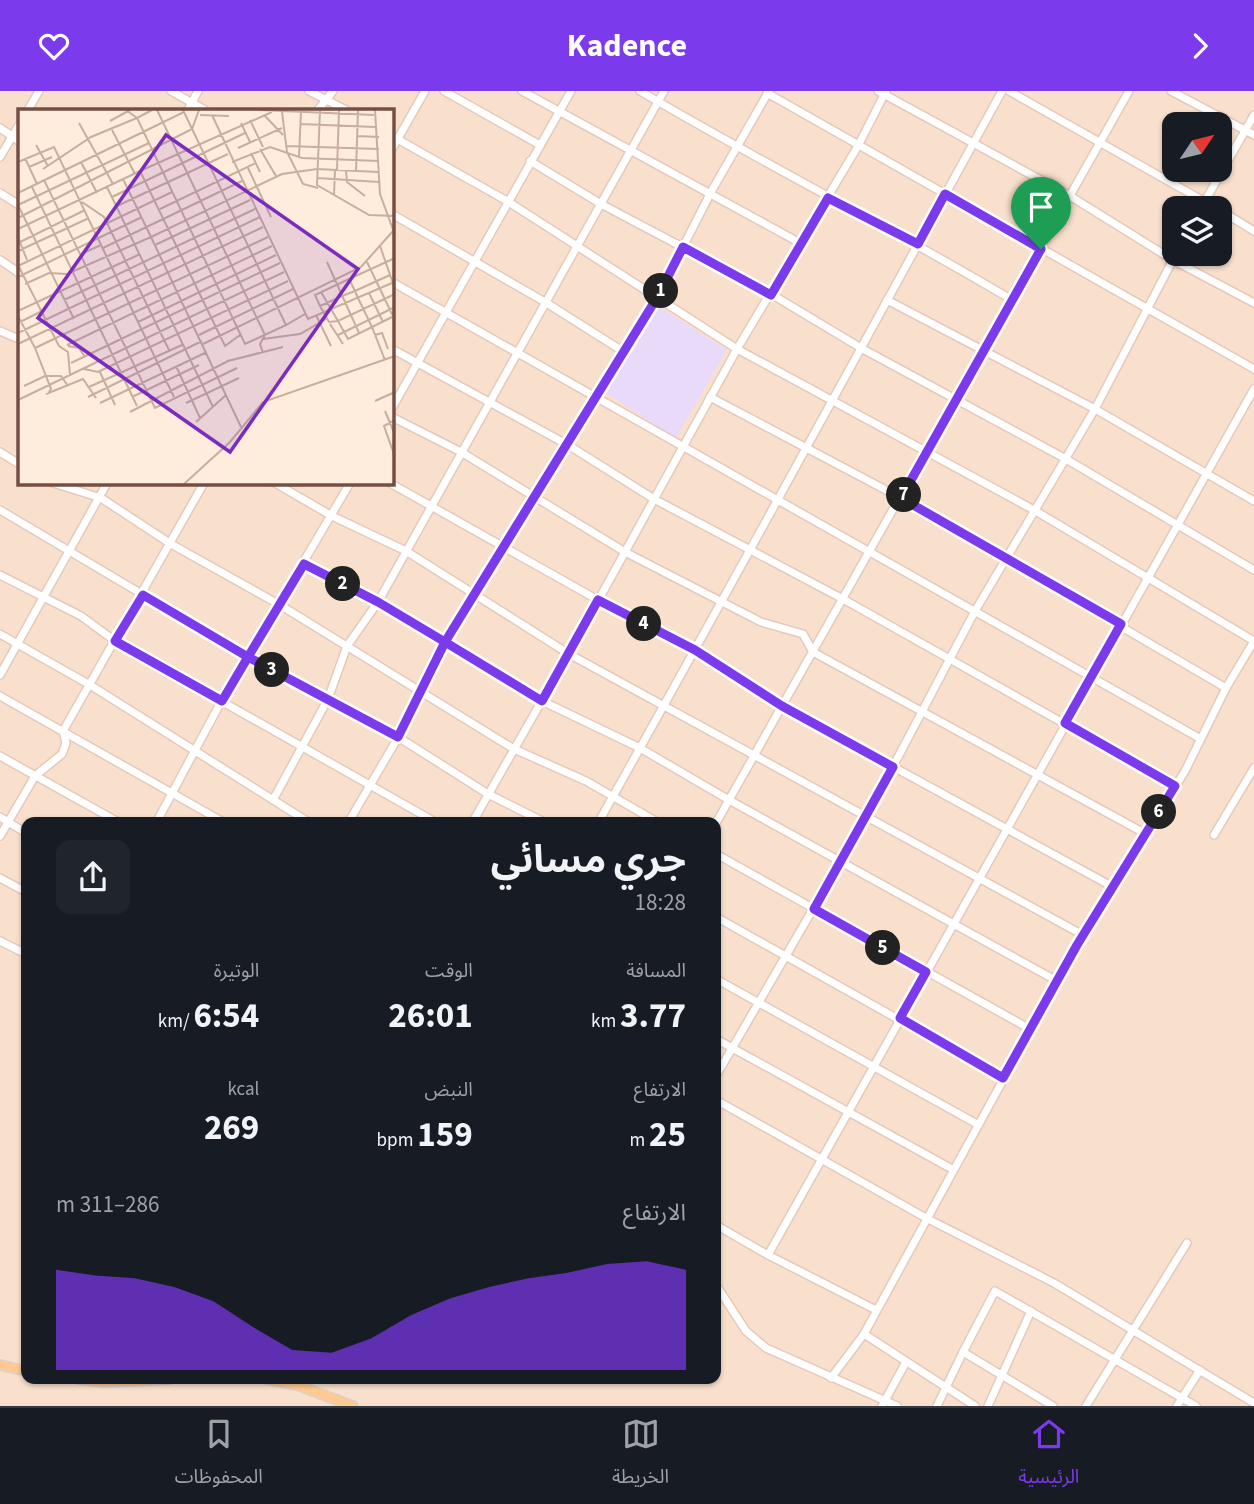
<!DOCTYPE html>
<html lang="ar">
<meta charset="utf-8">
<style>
:root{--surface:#171b24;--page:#20242c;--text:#f1f3f6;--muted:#9ea1a6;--line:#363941;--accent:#7c3aed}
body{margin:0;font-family:"Source Sans 3","Noto Sans Arabic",sans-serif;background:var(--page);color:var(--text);direction:rtl;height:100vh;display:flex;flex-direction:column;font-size:26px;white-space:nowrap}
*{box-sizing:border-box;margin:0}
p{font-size:23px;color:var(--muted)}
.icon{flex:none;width:38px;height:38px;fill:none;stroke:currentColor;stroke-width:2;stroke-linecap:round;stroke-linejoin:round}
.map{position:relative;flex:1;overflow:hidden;direction:ltr}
.details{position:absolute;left:21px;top:726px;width:700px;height:567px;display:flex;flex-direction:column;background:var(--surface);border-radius:14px;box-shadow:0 2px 5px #0004;direction:rtl}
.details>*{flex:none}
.needle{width:46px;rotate:55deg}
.fabs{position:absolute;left:1162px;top:21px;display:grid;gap:14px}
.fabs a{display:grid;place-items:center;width:70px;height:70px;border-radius:14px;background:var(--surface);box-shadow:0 2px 5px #0004;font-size:35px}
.pin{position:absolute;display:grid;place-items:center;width:60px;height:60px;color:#fff;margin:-72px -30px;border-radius:50% 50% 50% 0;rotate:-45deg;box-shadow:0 0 7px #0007}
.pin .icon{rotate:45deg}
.km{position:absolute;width:35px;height:35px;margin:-18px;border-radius:50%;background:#222;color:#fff;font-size:19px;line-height:35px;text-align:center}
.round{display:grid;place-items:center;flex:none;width:74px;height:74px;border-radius:14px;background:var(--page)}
.overview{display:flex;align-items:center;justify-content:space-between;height:119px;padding:0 35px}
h1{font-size:38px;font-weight:700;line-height:52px}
.stats{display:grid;grid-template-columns:repeat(3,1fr);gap:10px;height:119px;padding:7px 35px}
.stats div{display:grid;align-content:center}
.stats b{font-size:35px;font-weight:700}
.stats small{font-size:19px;font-weight:400}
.stats p{font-size:19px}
.chart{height:196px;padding:14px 35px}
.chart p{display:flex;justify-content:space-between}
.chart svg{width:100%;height:126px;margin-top:7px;fill:var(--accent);opacity:.7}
header{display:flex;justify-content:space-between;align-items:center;height:91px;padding:0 35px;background:var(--accent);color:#fff;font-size:32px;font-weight:700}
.tab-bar{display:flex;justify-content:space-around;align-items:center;height:98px;border-top:2px solid var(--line);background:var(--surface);font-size:19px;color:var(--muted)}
.tab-bar a{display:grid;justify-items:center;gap:4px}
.tab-bar .on{color:var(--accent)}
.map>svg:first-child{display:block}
.residential{fill:#f9e0cd;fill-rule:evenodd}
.education{fill:#eadafa}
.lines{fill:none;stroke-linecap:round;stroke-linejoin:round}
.minor-casing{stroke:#e5c9bb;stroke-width:10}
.major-casing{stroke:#dbd1ce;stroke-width:12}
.minor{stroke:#fff;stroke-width:7}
.major{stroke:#ffc993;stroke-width:9}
.route-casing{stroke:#fff;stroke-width:14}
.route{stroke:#7c3aed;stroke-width:9}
.inset-road{fill:none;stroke:#c7ae9f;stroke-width:2}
.view{fill:#7b2cbf;fill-opacity:0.15;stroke:#7b2cbf;stroke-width:3.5}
.inset-edge{fill:none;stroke:#754f43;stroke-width:3.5}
</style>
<header><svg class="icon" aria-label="forward" viewBox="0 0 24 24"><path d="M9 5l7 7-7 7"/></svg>Kadence<svg class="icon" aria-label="heart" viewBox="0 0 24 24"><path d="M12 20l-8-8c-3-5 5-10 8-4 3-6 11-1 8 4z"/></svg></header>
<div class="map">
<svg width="1254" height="1315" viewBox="0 0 1254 1315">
<rect width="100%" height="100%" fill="#feeddc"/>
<path class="residential" d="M0,0H1254V1315H0ZM19,19H392V392H19ZM1174,33H1220V79H1174ZM1174,117H1220V163H1174ZM26,732H716V1288H26Z"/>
<path class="education" d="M656,214L727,259L676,347L604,301Z"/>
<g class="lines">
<g class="minor-casing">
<g id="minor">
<path d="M171,0L205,19"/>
<path d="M309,0L346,19"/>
<path d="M444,0L540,54"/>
<path d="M522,0L802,153"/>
<path d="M640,0C762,72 890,136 1012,209"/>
<path d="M878,0L1070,105L1173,169L1254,212"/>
<path d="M1009,0L1216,117"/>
<path d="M1171,0L1254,44"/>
<path d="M767,2L1254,278"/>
<path d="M28,19L39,0"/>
<path d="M188,19L198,0"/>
<path d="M318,19L333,0"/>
<path d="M0,37L19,50"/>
<path d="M392,45L507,110L737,258L858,55L886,0"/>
<path d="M392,58L425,0"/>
<path d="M0,66L19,34"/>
<path d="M530,70L601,113L771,203L861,257L1066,368L1254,479"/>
<path d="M0,102L19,114"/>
<path d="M1201,117L1254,24"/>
<path d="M1220,119L1254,140"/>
<path d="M392,123L545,211L624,261"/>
<path d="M0,169L19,182"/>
<path d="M392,191L1199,647"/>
<path d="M887,209L1095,318L1254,410"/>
<path d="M0,240L19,248"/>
<path d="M392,258L568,354L654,408L843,508L1175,695"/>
<path d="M710,306L901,407L1226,597"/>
<path d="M392,317L571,0"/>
<path d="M392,326L461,361L625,461L761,531L803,543L813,561L1146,743"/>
<path d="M0,361L19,373"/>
<path d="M53,392L101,407L171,453L280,514L514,658L586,690L659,732"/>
<path d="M275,392L332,425L406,460L569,563L1083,844"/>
<path d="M390,392L598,509L695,559L782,615L1113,796"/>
<path d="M0,419L248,566L398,646L488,703L546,732"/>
<path d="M304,473L378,511L542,610L640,657L729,709L1057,890"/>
<path d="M0,484L81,525L115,550L437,732"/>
<path d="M0,543L90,594L310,732"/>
<path d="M0,584L107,392"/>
<path d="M0,605L225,732"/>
<path d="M0,665L120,732"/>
<path d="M273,709L328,608L347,555L378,511L664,0"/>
<path d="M0,726L26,742"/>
<path d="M156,732L222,609L350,392"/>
<path d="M348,732L410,626L445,551L658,205L711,101L769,0"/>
<path d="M472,732L572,557L737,258L1034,419L1254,550L1226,597L1185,680L1077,854L864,1243L975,1315"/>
<path d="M598,732C735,489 868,244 1002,0"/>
<path d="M716,732L1129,0"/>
<path d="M1214,744L1254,677"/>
<path d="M0,745L35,685L62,663L66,652L63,640L204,392"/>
<path d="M716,763L1030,938"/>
<path d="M0,787L26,801"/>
<path d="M716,826L1003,987"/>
<path d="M0,850L26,863"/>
<path d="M716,888L977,1033"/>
<path d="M716,948L952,1078"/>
<path d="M716,985L867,725L975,520L1095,318L1176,163"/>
<path d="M716,1009L926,1127L1054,1192L1254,1312"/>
<path d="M716,1134L768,1164"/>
<path d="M716,1194L746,1240L766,1257L897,1315"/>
<path d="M876,1219L768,1164L1254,298"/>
<path d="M963,1261L995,1200L1182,1307L1200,1279"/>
<path d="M831,1287L864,1243"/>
<path d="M882,1315L906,1271"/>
<path d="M937,1315L963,1261L1053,1315"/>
<path d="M988,1315L1031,1220"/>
<path d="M1086,1315L1187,1152"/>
<path d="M1177,1315L1182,1307L1196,1315"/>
</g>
</g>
<g class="major-casing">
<g id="major">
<path d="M0,1274L26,1280"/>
<path d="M79,1288L104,1291L170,1288"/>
<path d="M267,1288L297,1294L353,1315"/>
</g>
</g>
<use href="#minor" class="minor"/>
<use href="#major" class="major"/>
</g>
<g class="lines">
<g class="route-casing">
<path id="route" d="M1041,158L945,103L918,153L828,107L771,204L683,156L658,205L445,551L378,511L304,473L248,566L143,504L115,550L222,610L248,566L398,646L445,551L542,610L598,509L695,559L782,615L893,676L814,818L926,881L900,927L1003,987L1077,854L1175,695L1065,632L1121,533L901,407L1041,158"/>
</g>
<use href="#route" class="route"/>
</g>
<g transform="translate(18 18)">
<rect width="376" height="376" fill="#feeddc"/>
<path class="inset-road" d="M134,1L119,9L227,235L268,216M139,1L247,226L242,235L245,244M165,1L268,216L287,205M241,1L356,6M302,1L299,76L351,106L377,107M357,1L362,85L377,126M264,3L269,43L285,75L300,79M182,6L211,7M194,6L290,210L374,174M247,7L265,26M232,11L245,38M92,12L112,1M61,14L95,75M223,14L232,33M282,15L357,18M94,21L117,65M339,27L361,28M18,36L30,57M268,37L361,40M220,39L264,19M242,40L258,67M233,44L242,63M281,47L283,3M7,49L19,75M0,53L36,38L156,288M63,53L79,84M214,53L252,38L284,49L361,52M11,58L34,48M230,59L253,108M25,60L73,28L119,9L108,1M319,61L321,1M328,62L329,73L347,87M338,62L340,1M299,69L361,73M26,71L137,299L219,259M14,78L119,297M89,78L195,298M0,84L166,3M316,86L317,61M94,88L227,24M64,93L86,108L151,241M0,96L131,34M0,96L56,210M99,97L210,45M142,100L238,54M0,109L174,20L181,1M0,120L122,62M0,128L9,151M0,134L67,101M137,136L232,91M362,137L377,180M85,139L224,72M0,142L71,109M63,145L83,136M309,153L341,224M349,153L375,207M0,156L41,237L50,243L52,266M0,157L154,83M372,166L337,182L324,187L302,197L311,213L320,212L330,230L354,218L340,189L337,182L331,170L377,149M0,168L124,108M7,175L31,164L49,165L133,128L105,70M303,183L320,212L377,185M351,184L365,213M46,191L237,100M302,197L297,186L331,170M0,202L122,145M298,206L313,237M0,207L17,239L33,280L30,285M120,213L258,146M0,214L24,202M312,215L325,235M0,224L242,108M181,226L275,180M222,226L207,237L122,62L254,3M320,226L377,198M357,226L364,224L370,240M245,230L282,225L308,210M0,235L245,118M185,235L343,158L375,122M49,236L254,137M50,237L61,239L67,248M17,239L250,128M367,251L354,218L374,208M53,254L262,154M158,257L182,309M66,260L80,263L270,172M82,263L97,296M6,277L27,267H43L50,277M71,278L164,236M28,285L65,270L78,289M70,288L184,232M114,288L181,256M0,291L266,163M357,292L377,283M82,294L189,243M168,294L221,269M367,302L377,326M112,303L210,252L265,238M377,311L366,317L377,348M178,313L208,286M223,318L133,128L264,65L299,60L360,63M166,375L212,333L245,293L377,247"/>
<path class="view" d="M148,26L340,160L212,343L20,209Z"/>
<rect width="376" height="376" class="inset-edge"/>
</g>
</svg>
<div class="fabs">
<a><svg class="needle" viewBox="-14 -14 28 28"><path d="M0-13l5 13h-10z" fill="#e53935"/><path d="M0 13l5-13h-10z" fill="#9ea1a6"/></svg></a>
<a><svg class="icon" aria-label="layers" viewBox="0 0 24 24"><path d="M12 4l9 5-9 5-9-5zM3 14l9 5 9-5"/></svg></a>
</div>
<div class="pin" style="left:1041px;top:158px;background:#1e9e55"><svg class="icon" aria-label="arrive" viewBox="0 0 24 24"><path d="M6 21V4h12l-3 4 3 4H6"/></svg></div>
<b class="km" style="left:661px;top:200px">1</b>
<b class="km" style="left:343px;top:493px">2</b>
<b class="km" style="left:272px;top:579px">3</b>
<b class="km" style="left:644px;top:533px">4</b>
<b class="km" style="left:883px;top:857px">5</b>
<b class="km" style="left:1159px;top:721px">6</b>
<b class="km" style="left:904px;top:404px">7</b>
<section class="details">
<div class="overview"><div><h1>جري مسائي</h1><p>18:28</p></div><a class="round"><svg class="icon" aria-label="share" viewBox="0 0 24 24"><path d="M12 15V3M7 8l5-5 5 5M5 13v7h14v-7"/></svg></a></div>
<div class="stats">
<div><p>المسافة</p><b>3.77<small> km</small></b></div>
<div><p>الوقت</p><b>26:01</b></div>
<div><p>الوتيرة</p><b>6:54<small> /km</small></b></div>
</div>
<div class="stats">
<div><p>الارتفاع</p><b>25<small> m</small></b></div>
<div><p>النبض</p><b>159<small> bpm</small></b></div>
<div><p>kcal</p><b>269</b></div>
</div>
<div class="chart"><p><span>الارتفاع</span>286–311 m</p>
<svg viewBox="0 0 160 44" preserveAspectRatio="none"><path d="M0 44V9L10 11L20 12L30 15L40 20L50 29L60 37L70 38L80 33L90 25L100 19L110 15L120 12L130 10L140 7L150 6L160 9V44z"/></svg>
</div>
</section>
</div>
<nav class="tab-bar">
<a class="on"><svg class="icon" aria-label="home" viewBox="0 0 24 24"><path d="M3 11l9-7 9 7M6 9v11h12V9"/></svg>الرئيسية</a>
<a><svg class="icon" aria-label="map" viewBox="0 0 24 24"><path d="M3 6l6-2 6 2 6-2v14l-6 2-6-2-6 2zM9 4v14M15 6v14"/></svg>الخريطة</a>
<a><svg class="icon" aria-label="saved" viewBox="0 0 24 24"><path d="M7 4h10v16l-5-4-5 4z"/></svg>المحفوظات</a>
</nav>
